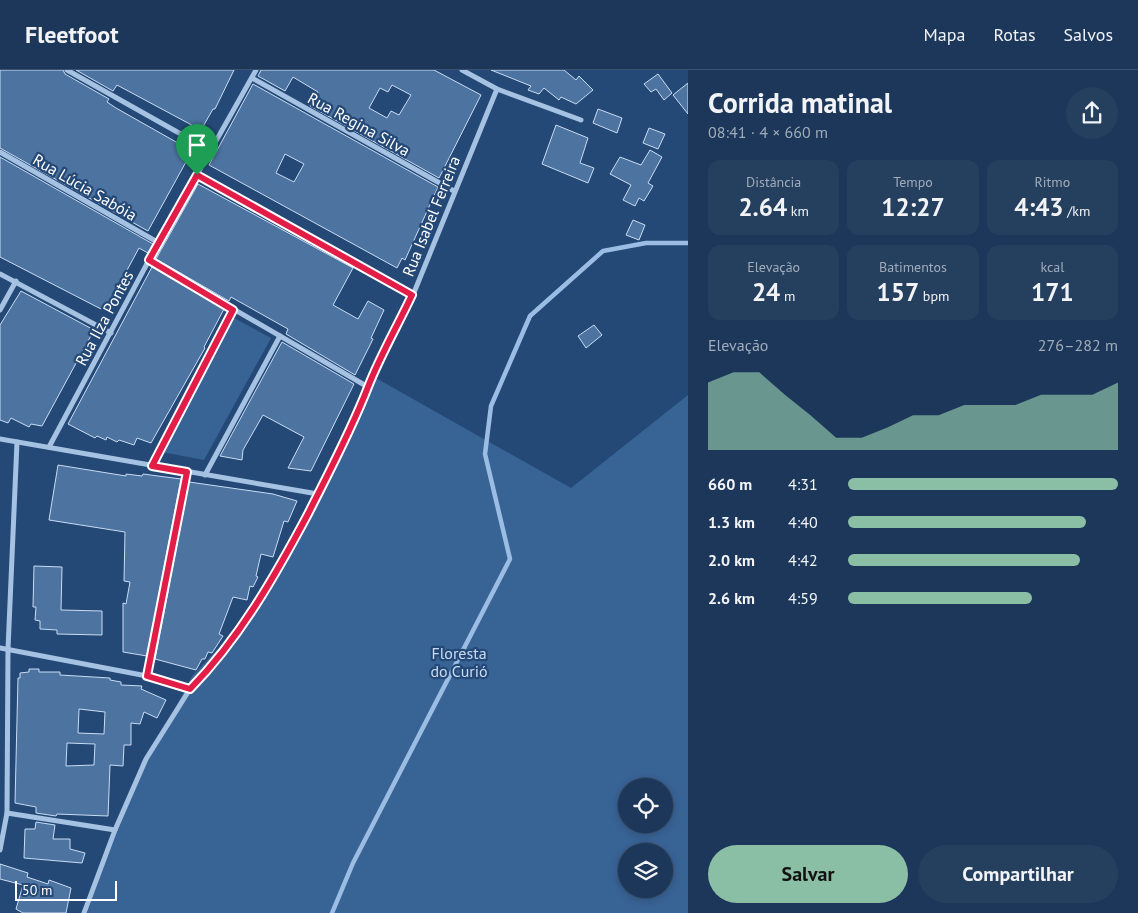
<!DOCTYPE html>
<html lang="pt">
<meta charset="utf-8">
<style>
:root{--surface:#1c3759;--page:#253f5f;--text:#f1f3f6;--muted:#a0acba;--line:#3a516f;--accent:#8abfa5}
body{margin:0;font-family:"PT Sans",sans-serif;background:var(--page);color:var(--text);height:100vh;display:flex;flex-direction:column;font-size:19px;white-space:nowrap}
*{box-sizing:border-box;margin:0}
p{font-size:16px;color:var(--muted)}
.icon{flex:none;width:28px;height:28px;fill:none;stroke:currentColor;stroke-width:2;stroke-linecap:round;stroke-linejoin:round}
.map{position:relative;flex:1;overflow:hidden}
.drawer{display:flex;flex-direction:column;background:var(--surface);width:450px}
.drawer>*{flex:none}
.fabs{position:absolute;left:618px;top:708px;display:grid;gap:10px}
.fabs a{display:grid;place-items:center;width:55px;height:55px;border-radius:50%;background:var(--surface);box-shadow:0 2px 8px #0003,0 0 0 1px var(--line);font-size:25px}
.scale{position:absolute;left:15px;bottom:12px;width:102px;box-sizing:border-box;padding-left:5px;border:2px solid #fff;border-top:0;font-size:14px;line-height:18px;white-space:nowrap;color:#fff;-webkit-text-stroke:4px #254977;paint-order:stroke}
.pin{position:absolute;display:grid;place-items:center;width:42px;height:42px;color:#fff;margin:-51px -21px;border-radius:50% 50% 50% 0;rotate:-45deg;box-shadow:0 0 5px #0007}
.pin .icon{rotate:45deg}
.round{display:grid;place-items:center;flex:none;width:52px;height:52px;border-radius:26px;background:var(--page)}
.head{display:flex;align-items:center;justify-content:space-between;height:85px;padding:0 20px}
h1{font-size:28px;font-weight:700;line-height:38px}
.stats{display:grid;grid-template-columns:repeat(3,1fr);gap:8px;height:85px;padding:5px 20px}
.stats div{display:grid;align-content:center;border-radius:12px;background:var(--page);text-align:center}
.stats b{font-size:25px;font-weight:700}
.stats small{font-size:14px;font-weight:400}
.stats p{font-size:14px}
.chart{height:140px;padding:10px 20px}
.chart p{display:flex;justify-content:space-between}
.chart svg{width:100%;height:90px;margin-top:5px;fill:var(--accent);opacity:.7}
.button{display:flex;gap:10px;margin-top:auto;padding:10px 20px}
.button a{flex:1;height:58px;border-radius:30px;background:var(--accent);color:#111;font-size:20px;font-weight:700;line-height:58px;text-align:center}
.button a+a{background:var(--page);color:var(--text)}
ul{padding:0 20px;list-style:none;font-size:16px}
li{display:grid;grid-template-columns:80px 60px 1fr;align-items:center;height:38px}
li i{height:12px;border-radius:6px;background:var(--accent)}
header{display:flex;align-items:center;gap:30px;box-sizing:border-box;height:70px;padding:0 25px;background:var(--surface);border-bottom:1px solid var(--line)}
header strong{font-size:24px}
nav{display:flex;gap:28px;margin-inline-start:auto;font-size:18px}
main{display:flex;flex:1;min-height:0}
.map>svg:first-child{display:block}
.green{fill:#386395;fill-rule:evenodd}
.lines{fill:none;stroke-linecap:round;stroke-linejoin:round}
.stream{stroke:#9bbde4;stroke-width:4.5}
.building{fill:#4d73a1;stroke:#c9dcf3;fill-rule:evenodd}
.street{stroke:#a6c2e3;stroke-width:5}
.route-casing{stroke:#fff;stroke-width:10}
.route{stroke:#e11d48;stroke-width:6}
.labels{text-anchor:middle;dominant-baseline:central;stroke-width:4.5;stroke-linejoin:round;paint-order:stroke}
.street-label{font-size:16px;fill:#fff;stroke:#254977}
.park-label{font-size:16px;fill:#c9dcf3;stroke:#254977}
</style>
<header>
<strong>Fleetfoot</strong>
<nav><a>Mapa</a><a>Rotas</a><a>Salvos</a></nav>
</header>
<main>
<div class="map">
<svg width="688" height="843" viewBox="0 0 688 843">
<rect width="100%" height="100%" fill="#254977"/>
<g class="green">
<path d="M234,248L271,268L204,390L162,382Z"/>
<path d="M374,307L571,418L688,325V843H87L127,730L192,606L249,546ZM626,716H664V754H626ZM626,781H664V819H626Z"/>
</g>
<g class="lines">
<path class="stream" d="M332,843L353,793L510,489L485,384L491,336L530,246L603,181L646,173H688"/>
</g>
<g class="building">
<path d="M0,0H63L65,4L109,29L107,32L116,38L192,81L148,161L0,78Z"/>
<path d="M76,0H234L215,39H213L201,60L117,15L113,21Z"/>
<path d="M261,0H434L481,25L439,108L310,36L318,22L293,7L285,21L258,6ZM392,15L411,25L399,45L391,41L387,48L369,38L380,18L388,22Z"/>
<path d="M491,0H564L576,10L579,6L593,20L576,34L561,27L559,30L544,18L539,24L528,20L531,16Z"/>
<path d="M658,4L672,23L664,30L656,19L651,22L644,14Z"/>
<path d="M688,13V44L673,25Z"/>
<path d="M253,14L438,117L405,190L402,188L397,198L209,95ZM285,84L304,94L294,112L276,103Z"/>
<path d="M598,39L622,48L617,63L593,53Z"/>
<path d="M556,55L588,68L580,93L594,98L588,113L542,94Z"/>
<path d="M649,58L665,64L658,79L643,73Z"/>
<path d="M650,80L662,87L648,113L653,116L644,131L639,128L635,136L623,130L631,115L610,104L620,87L641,95Z"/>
<path d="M0,87L153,174L148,183L139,178L106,239H101L0,187Z"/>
<path d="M198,114L353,198L333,235L358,249L368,231L384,240L371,268L373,269L355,305L286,264L288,259L231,227L229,231L156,189Z"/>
<path d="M633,150L645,155L639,170L626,165Z"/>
<path d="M152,197L224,239L204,277L205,278L151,373L137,368L134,375L119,370L117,372L107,367L106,370L97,366L95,368L68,354Z"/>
<path d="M21,221L94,260L42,356L31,354L29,357L11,348L8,353L0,350V255Z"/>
<path d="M594,255L602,265L586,278L578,266Z"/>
<path d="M282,272L354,314L311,401L288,398L304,367L263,345L243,380L242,390L220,386Z"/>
<path d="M58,395L126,406V404L142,406L143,404L181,409L147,586L123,582V533L126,534L130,512L124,511L125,462L49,450Z"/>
<path d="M189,412L273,424L297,431L288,452L284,451L273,487L261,484L256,506L258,507L253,517L250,516L247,530L233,527L219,564L223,566L212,583L208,582L205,589H202L196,600L155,589Z"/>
<path d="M34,496L62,497L61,540L102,541V565L57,564V560L40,559V551L35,550L36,537H33Z"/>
<path d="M29,599H39V602H60V605L110,608V610L121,612V615L142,616L141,619L166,630L157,648L144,642L140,654L131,653V675H124L123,696L110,695L108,746L57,744L56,746L36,743V737L15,733L18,608H20V603L29,602ZM79,639L105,642L104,664L78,663ZM67,673L95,674L94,695L66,696Z"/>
<path d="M36,752L55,755L53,769H70V779L85,783L82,793L24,788L25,759H35Z"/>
<path d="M0,794L28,803L27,807L48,814L49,810L71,818L66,843H23L16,839L23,815L0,809Z"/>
</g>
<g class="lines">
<g class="street">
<path d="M67,0L211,81"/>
<path d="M462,0L497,19L581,50"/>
<path d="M252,8L454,121"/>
<path d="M0,82L159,173"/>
<path d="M197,105L413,225"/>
<path d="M149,190L368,317"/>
<path d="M0,204L111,263"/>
<path d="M0,240L16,211"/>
<path d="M0,369L318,424"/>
<path d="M49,377L149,190L256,0"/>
<path d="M153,396L233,240"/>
<path d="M205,405L280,266"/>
<path d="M0,578L147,606L190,619"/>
<path d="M147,606L187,402"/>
<path d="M7,743L115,760"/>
<path d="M0,780L7,743L8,579L17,372"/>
<path d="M84,843L115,760L146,689L190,619L208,601L253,540L318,424L413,225L497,19"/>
</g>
</g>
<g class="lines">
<g class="route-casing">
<path id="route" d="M197,105L412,225C398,255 380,286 368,317C351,361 329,402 308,444C275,506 240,568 190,619L147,606L187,402L152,396L233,240L149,190Z"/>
</g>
<use href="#route" class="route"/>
</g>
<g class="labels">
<g class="street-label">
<text transform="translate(359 54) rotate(29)">Rua Regina Silva</text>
<text transform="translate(85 117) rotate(30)">Rua Lúcia Sabóia</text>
<text transform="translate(431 146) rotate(-68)">Rua Isabel Ferreira</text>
<text transform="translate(104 248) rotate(-62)">Rua Ilza Pontes</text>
</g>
<g class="park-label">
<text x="459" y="583">Floresta<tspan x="459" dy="18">do Curió</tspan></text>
</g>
</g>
</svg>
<div class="fabs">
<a><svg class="icon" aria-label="locate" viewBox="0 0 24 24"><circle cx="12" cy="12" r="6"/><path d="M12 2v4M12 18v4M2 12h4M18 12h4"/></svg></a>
<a><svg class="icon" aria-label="layers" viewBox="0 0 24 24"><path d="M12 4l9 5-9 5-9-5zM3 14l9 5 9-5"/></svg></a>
</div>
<div class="scale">50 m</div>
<div class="pin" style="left:197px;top:105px;background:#1e9e55"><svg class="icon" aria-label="arrive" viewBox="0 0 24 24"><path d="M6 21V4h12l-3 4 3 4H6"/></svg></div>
</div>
<section class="drawer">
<div class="head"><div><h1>Corrida matinal</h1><p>08:41 · 4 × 660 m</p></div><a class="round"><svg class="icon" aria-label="share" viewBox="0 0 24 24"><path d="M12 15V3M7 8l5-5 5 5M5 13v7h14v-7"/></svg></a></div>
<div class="stats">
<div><p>Distância</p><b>2.64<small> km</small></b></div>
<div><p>Tempo</p><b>12:27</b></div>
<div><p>Ritmo</p><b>4:43<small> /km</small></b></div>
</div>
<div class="stats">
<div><p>Elevação</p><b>24<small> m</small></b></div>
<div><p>Batimentos</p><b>157<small> bpm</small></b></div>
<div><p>kcal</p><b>171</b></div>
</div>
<div class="chart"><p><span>Elevação</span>276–282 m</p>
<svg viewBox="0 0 160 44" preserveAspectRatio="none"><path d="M0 44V11L10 6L20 6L30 17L40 27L50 38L60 38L70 33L80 27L90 27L100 22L110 22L120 22L130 17L140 17L150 17L160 11V44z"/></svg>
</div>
<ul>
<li><b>660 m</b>4:31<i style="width:100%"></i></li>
<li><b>1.3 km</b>4:40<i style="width:88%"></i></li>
<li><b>2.0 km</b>4:42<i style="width:86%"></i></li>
<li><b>2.6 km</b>4:59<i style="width:68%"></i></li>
</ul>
<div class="button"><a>Salvar</a><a>Compartilhar</a></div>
</section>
</main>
